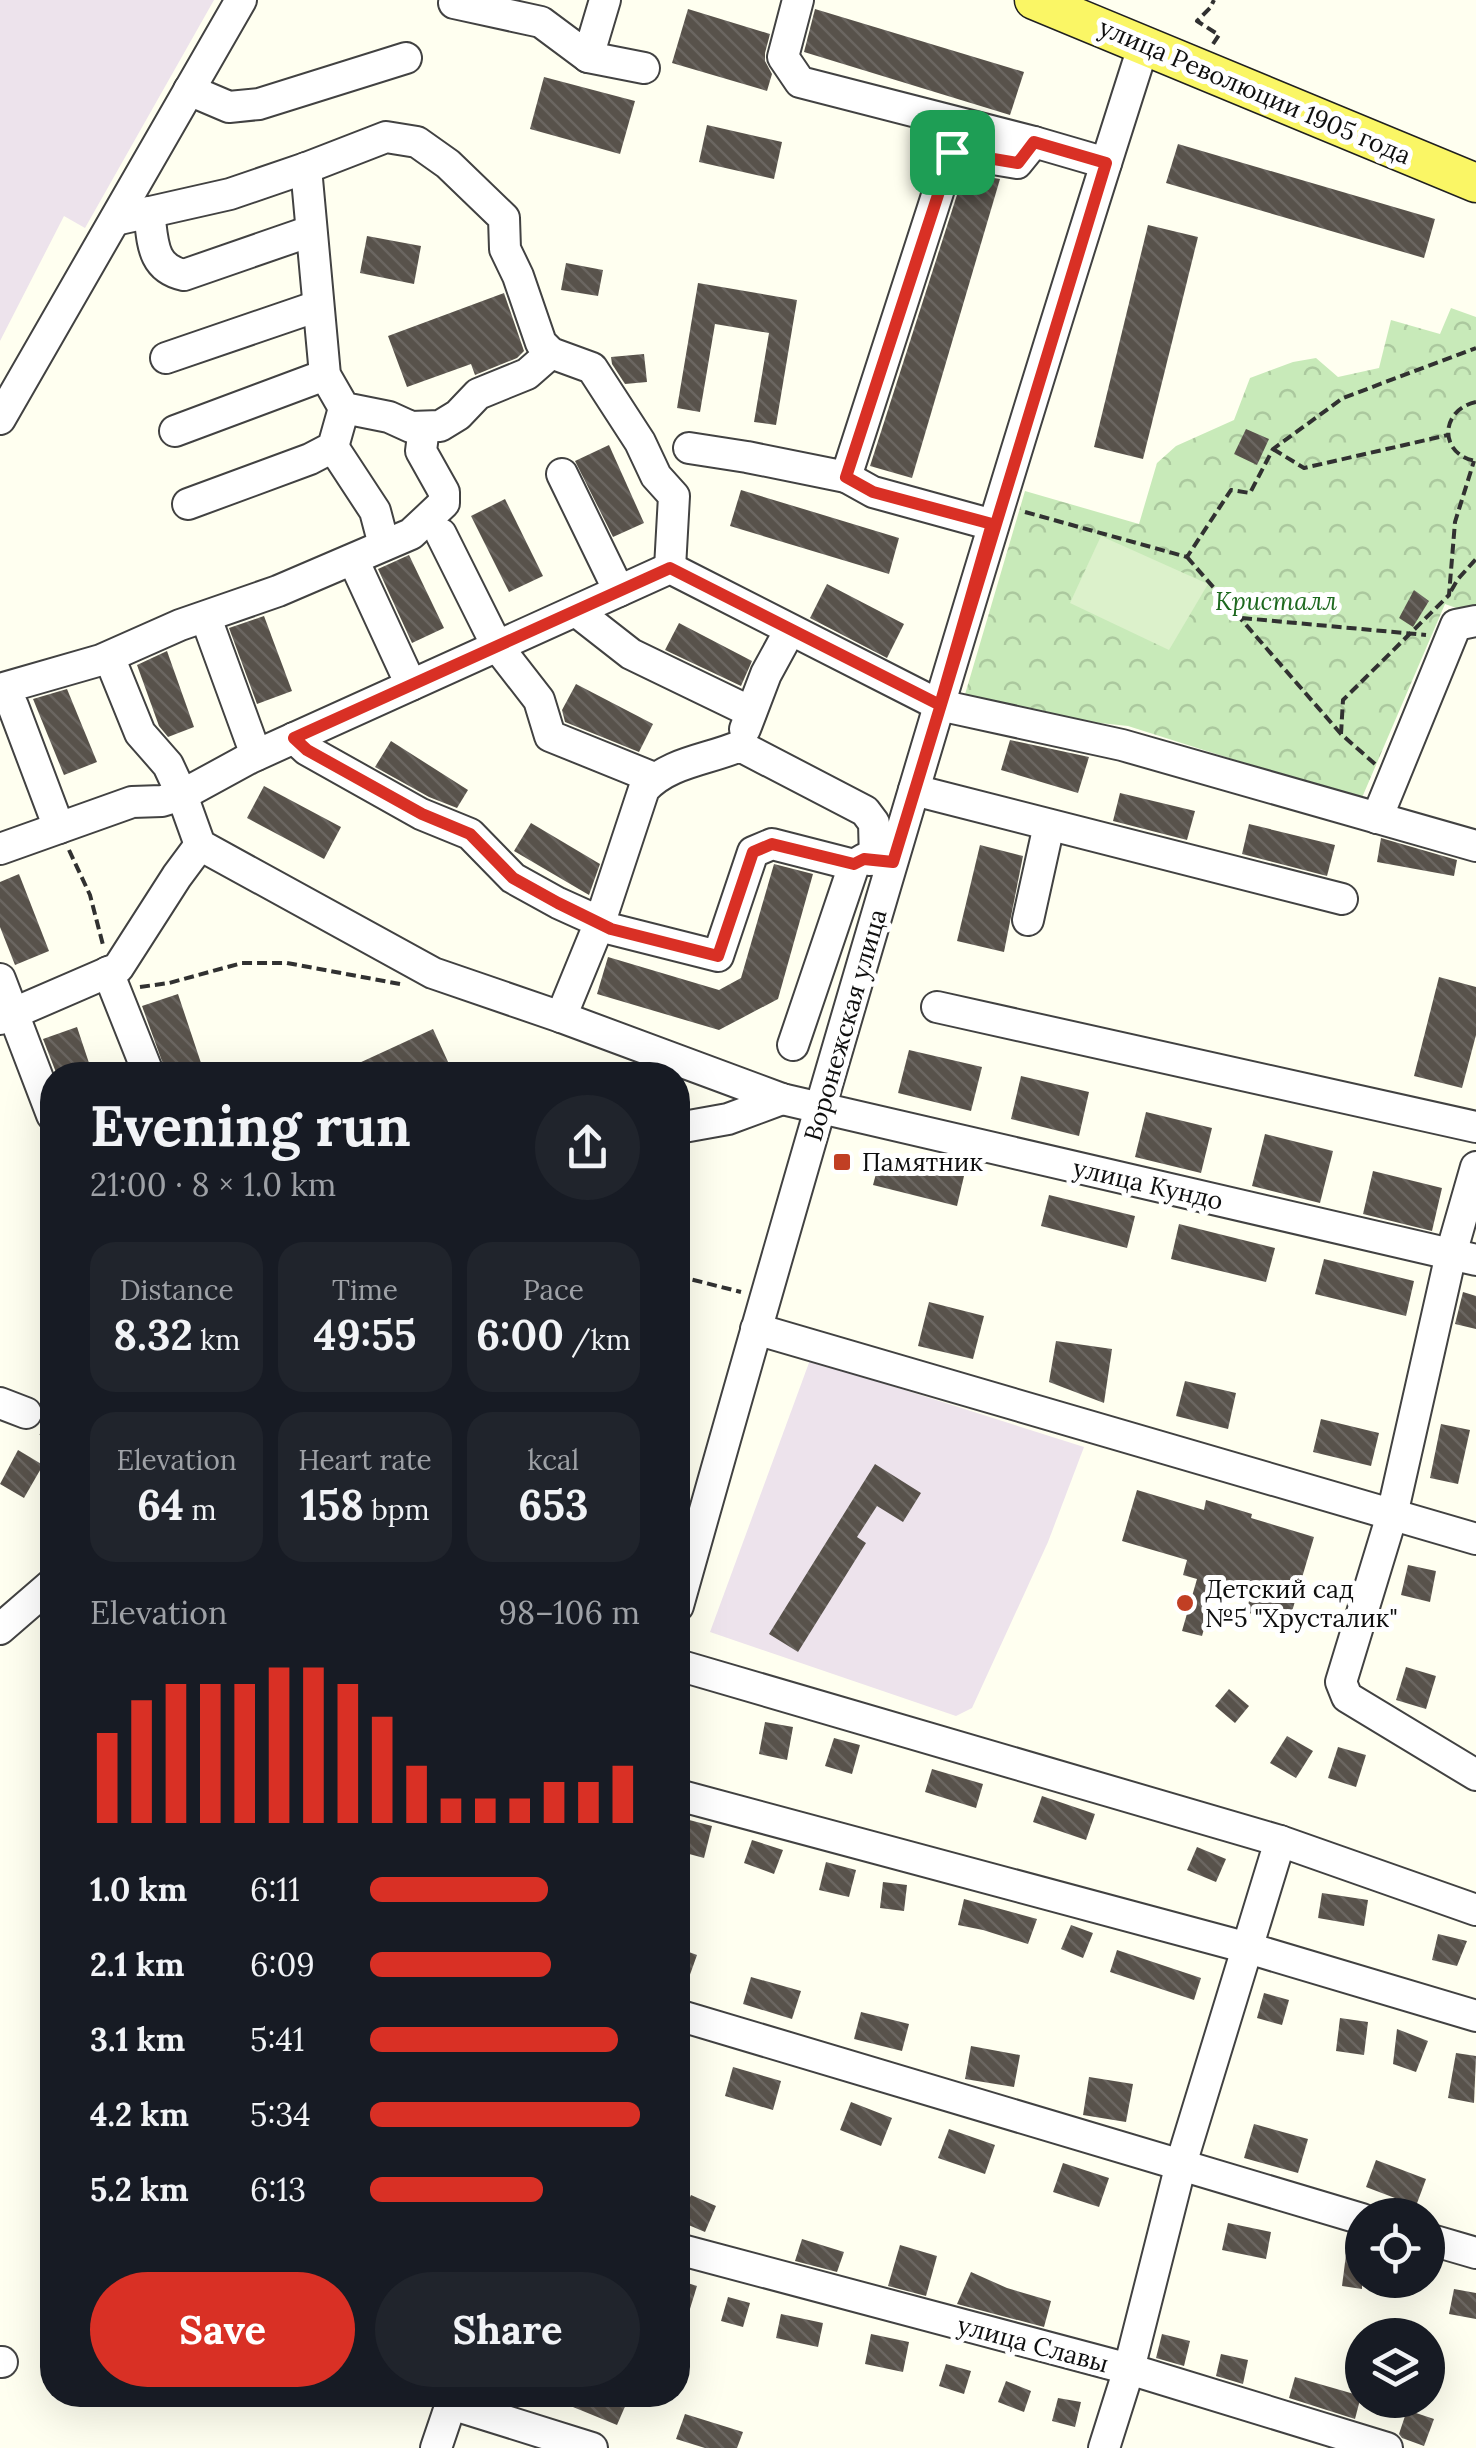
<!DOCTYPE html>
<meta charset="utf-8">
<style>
:root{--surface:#171b24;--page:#20242c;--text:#f1f3f6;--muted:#9ea1a6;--accent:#d93025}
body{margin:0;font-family:Lora,serif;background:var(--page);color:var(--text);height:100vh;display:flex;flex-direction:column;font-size:38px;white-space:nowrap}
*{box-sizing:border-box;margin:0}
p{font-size:32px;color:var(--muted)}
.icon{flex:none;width:55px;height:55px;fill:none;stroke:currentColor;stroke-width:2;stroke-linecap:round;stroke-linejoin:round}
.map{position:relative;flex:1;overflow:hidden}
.sheet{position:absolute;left:40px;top:1062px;width:650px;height:1345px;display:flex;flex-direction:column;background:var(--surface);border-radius:40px;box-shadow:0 10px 40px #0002}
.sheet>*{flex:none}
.controls{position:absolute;left:1345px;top:2198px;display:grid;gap:20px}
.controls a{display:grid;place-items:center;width:100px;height:100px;border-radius:50%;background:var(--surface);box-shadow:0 10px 40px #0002;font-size:50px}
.pin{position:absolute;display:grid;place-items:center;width:85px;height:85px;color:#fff;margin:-42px;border-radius:20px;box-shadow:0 5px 15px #0006}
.round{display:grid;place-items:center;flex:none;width:105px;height:105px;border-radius:52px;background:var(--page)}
.summary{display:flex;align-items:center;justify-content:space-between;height:170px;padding:0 50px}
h1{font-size:55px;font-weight:700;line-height:75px}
.figures{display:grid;grid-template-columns:repeat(3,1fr);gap:15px;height:170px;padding:10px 50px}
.figures div{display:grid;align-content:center;border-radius:25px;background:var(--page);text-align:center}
.figures b{font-size:42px;font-weight:700}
.figures small{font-size:28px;font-weight:400}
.figures p{font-size:28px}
.chart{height:280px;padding:20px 50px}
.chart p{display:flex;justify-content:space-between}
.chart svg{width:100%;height:180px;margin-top:10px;stroke:var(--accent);stroke-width:6}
.primary-button{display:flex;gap:20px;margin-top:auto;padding:20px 50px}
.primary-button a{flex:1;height:115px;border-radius:60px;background:var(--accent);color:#fff;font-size:40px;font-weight:700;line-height:115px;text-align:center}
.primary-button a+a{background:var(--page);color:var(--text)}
ul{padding:0 50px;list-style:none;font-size:32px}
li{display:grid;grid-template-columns:160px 120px 1fr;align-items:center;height:75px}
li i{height:25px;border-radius:12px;background:var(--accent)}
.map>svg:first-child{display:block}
.industrial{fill:#ede3ec}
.park{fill:url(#park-crowns)}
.pitch{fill:#dcf1cb}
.building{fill:url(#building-back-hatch)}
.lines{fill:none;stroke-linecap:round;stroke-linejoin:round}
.minor-casing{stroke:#424242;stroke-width:34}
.major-casing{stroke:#202020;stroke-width:41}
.path{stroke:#313131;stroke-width:4;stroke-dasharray:10 5;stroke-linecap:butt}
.minor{stroke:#fff;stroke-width:30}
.major{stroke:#faf665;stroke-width:38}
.route-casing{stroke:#fff;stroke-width:20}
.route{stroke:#d93025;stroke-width:12}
.poi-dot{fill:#c13f24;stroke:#fff;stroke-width:4}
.labels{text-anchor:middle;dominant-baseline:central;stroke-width:10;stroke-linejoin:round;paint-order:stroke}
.street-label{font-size:25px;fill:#0f0f0f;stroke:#fff}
.park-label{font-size:25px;font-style:italic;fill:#1d681e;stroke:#fff}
.poi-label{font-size:25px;fill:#0f0f0f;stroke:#fff;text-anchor:start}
</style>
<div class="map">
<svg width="1476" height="2448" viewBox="0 0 1476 2448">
<defs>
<pattern id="park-crowns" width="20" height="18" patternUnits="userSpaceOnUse" patternTransform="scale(2.5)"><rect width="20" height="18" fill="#c8eab9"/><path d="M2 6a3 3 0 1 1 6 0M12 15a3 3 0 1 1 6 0" fill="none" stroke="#abc89e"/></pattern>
<pattern id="building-back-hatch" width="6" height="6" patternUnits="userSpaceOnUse" patternTransform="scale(2.5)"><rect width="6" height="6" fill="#58524b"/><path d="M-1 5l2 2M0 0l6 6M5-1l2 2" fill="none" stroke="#6b6661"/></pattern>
</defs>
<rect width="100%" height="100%" fill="#fffff0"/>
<g class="industrial">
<path d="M0,0H214L85,228L64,216L0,341Z"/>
<path d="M810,1360L1084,1447L1048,1542L972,1708L956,1716L710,1632Z"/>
</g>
<path class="park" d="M1451,308L1476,317V615L1445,604L1361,800L1128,726L961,708L1025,491L1139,524L1157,463L1176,446L1234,420L1250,378L1293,362L1316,358L1338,377L1379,368L1391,320L1440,334Z"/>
<path class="pitch" d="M1101,536L1208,584L1169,650L1070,603Z"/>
<g class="building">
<path d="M688,9L770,34L765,53V61L772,74L767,91L672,63Z"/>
<path d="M815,9L1024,72L1010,115L804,52Z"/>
<path d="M544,77L635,101L620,154L530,129Z"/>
<path d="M707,125L782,142L774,179L699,162Z"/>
<path d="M1178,144L1435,219L1424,258L1166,183Z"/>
<path d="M964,173L1000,179L912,478L870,466Z"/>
<path d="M1148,225L1198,237L1143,459L1094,447Z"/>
<path d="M367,236L421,246L414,284L360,273Z"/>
<path d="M566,263L603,270L598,296L561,290Z"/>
<path d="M698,283L797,300L776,425L754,422L769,333L715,324L700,412L677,408Z"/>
<path d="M504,293L524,351L517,358L475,375L471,364L407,387L388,336Z"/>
<path d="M644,354L647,382L625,384L612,364L611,357Z"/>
<path d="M1246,429L1269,439L1257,465L1234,454Z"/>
<path d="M609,445L644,523L613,537L575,461Z"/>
<path d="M741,490L899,538L889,574L730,526Z"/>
<path d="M505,499L543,576L509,592L471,516Z"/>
<path d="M409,555L444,628L412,643L378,569Z"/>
<path d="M827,584L904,624L887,658L810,618Z"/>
<path d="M1414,590L1429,601L1413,627L1399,618Z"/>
<path d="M264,616L292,691L257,704L229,628Z"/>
<path d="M679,623L752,661L741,686L665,650Z"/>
<path d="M167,651L194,727L168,737L159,726L137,665Z"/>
<path d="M576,684L653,724L639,752L565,722L562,710Z"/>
<path d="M67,689L97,762L64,775L33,699Z"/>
<path d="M1010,740L1089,757L1078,793L1001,770Z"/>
<path d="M391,741L468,790L457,808L429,797L375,767Z"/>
<path d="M264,786L341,827L324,859L247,818Z"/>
<path d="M1120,793L1195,811L1187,840L1113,821Z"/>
<path d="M531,823L600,864L589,895L514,851Z"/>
<path d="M1249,824L1335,845L1327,876L1242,854Z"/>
<path d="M1381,838L1457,860L1454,876L1377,862Z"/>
<path d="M980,845L1023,856L1004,952L957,941Z"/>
<path d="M774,864L813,874L778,999L719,1030L597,994L608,957L719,990L741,978Z"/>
<path d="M19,874L49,951L15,965L0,927V882Z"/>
<path d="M1439,977L1476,987V1035L1462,1088L1414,1076Z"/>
<path d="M178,994L205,1075H167L142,1006Z"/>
<path d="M77,1027L93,1075H57L43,1039Z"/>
<path d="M433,1029L454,1075H333Z"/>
<path d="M909,1050L982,1067L971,1111L898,1093Z"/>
<path d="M1021,1076L1089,1092L1079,1136L1011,1119Z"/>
<path d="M1146,1112L1212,1128L1201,1173L1135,1157Z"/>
<path d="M1265,1134L1333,1151L1320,1203L1252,1186Z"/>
<path d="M881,1155L964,1176L957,1206L873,1185Z"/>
<path d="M1373,1171L1442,1188L1432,1231L1363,1214Z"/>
<path d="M1049,1195L1135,1216L1127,1248L1041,1226Z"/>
<path d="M1179,1224L1275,1248L1266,1282L1171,1259Z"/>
<path d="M1324,1259L1414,1281L1406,1316L1315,1294Z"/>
<path d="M1463,1292L1476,1296V1329L1455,1324Z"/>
<path d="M929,1302L984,1316L973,1359L918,1346Z"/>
<path d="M1056,1341L1112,1349L1104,1403L1049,1382Z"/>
<path d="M1185,1381L1236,1393L1228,1429L1176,1416Z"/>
<path d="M1321,1419L1379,1433L1371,1466L1313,1452Z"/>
<path d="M1441,1424L1470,1430L1458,1484L1430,1478Z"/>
<path d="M18,1450L43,1465L24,1498L0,1484Z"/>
<path d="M875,1464L921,1493L903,1522L877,1506L857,1537L866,1543L798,1652L769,1634Z"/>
<path d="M1137,1490L1204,1510L1206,1500L1252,1514L1251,1518L1314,1537L1288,1625L1246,1612L1251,1594L1216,1585L1202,1636L1182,1631L1197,1579L1183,1575L1187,1560L1122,1541Z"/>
<path d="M1408,1565L1436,1571L1430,1602L1401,1595Z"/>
<path d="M1406,1667L1436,1676L1426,1709L1396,1700Z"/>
<path d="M1229,1689L1249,1706L1235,1723L1215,1706Z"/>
<path d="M765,1722L793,1727L787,1760L759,1754Z"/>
<path d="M1287,1736L1313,1751L1296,1778L1270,1763Z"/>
<path d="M834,1738L860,1745L852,1774L825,1766Z"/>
<path d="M1338,1747L1366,1755L1356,1787L1328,1778Z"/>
<path d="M932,1769L983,1784L976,1808L925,1792Z"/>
<path d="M1042,1796L1095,1814L1086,1840L1033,1822Z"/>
<path d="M678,1817L712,1826L704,1858L678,1851Z"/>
<path d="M752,1840L783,1850L774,1874L744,1863Z"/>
<path d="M1197,1847L1226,1859L1216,1882L1187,1870Z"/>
<path d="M826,1862L856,1870L849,1897L819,1890Z"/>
<path d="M883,1882L907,1885L904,1911L880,1908Z"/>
<path d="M1322,1893L1368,1900L1364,1926L1318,1918Z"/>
<path d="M964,1899L1037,1919L1028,1944L983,1930L958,1925Z"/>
<path d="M1071,1925L1093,1933L1083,1958L1061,1949Z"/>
<path d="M1438,1934L1467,1941L1457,1966L1432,1960Z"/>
<path d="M678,1948L697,1955L682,1997H678Z"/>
<path d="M1117,1950L1201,1978L1194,2000L1110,1972Z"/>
<path d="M751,1977L801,1991L792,2019L743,2004Z"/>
<path d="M1264,1993L1289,2000L1282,2025L1257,2018Z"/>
<path d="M861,2012L909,2024L902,2051L854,2039Z"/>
<path d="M1340,2018L1368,2022L1364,2055L1336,2051Z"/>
<path d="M1397,2029L1428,2041L1416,2072L1393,2064Z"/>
<path d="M971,2046L1020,2055L1014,2087L965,2079Z"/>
<path d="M1456,2053L1476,2056L1474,2103L1448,2098Z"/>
<path d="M733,2067L781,2081L773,2110L725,2096Z"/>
<path d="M1089,2077L1133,2084L1126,2122L1083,2115Z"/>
<path d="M851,2102L892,2118L881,2146L840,2130Z"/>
<path d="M1254,2124L1308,2139L1298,2173L1244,2158Z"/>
<path d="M949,2129L995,2145L985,2174L938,2158Z"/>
<path d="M1376,2160L1426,2179L1416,2206L1366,2187Z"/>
<path d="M1063,2163L1109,2178L1099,2207L1053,2192Z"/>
<path d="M691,2195L716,2206L705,2232L679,2221Z"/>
<path d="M1228,2223L1271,2232L1266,2259L1222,2250Z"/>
<path d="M802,2239L844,2252L837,2272L795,2261Z"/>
<path d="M900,2245L937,2256L926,2296L888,2286Z"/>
<path d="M1346,2255L1362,2258V2289L1342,2286Z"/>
<path d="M971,2272L1007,2288L1051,2301L1044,2327L957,2304Z"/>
<path d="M678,2280L697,2286L681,2338L678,2337Z"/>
<path d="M1454,2289L1476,2293V2319L1449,2314Z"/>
<path d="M728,2297L750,2303L743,2327L721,2321Z"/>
<path d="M781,2314L823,2323L818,2347L776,2338Z"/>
<path d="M871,2334L909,2342L903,2372L865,2364Z"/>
<path d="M1162,2334L1190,2341L1184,2366L1156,2358Z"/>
<path d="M1221,2354L1248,2360L1243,2384L1216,2376Z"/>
<path d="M946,2364L971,2371L964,2394L939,2386Z"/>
<path d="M1295,2377L1361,2396L1355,2419L1289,2398Z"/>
<path d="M1006,2381L1031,2391L1024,2412L998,2402Z"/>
<path d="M578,2395H630L617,2425L573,2407Z"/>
<path d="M1058,2398L1081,2402L1075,2427L1052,2421Z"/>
<path d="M1407,2410L1434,2419L1424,2446L1402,2438L1399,2434Z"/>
<path d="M685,2414L743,2432L737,2448H705L676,2439Z"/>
</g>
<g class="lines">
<g class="minor-casing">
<g id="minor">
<path d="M454,3L541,22L588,57L605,0"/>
<path d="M588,57L644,68"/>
<path d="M189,90L229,107L259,104L406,58"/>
<path d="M1034,142L1106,163"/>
<path d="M306,168L325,375L344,408L389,417L411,427L440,426L458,415L478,394L527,374L551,353"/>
<path d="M149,212C153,241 151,268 184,275L311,231"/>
<path d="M115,220L230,194L306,168L386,137L417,142L448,164L504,218L505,249L518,276L541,343L551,353L592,368L640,442L656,476L674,496L670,568"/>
<path d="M166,358L318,306"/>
<path d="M0,419L241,0"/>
<path d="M175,431L325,375"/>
<path d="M333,447L375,511L384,545"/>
<path d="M689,448L747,457L846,477L951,152L1017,163L1034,142L800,82L783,57L798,0"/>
<path d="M562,474L619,591"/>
<path d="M846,477L873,492L993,525"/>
<path d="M188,504L310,459L333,447L344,408"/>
<path d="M441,534L497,646L539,700L550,736L654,778"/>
<path d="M357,568L411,685"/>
<path d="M576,611L631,654L751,712"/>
<path d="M210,629L256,755"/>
<path d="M114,669L140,733L168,765L182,795L200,845L433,973L561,1017L782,1099L1476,1260"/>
<path d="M0,689L101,660L180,625L278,591L411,534L444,503V492L421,451L424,427"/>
<path d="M13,706L59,828"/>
<path d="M745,729L766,674L790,630"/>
<path d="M294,738L307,750L421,814L470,834L513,878L558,903L600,922L561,1017"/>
<path d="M914,790L1342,899"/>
<path d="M1377,818L1456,625L1476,621"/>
<path d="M0,849L132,802L162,801L182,795L250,758L670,568L939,705L1122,745L1476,846"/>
<path d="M854,865L772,844L753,852L718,956L611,929L600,922L644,789C669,762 707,760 740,746L865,811L874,823L875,860"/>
<path d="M1028,920L1049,825"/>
<path d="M108,972L149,1075"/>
<path d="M0,979L52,1115"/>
<path d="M937,1007L1476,1127"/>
<path d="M0,1019L118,968L177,876L200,845"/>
<path d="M793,1045L854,865L864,859L870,860"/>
<path d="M678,1128L728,1119L782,1099"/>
<path d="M1476,1167L1451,1254L1392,1515L1341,1682L1347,1697L1476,1775"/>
<path d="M756,1329L1476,1539"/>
<path d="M0,1403L26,1413"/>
<path d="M678,1606C825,1083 978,562 1144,44"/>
<path d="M0,1629L52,1584"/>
<path d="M678,1665L1280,1841L1181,2164L1129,2369L1104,2448"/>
<path d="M678,1795L1248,1948L1476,2016"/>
<path d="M1280,1841L1476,1910"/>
<path d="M678,2015L1362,2219"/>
<path d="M1428,2239L1476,2253"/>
<path d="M678,2249L1129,2369L1387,2448"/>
<path d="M0,2362H2"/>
<path d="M451,2404L592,2448"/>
<path d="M436,2448L454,2395"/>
</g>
</g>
<g class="major-casing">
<path id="major" d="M1034,0L1476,183"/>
</g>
<g class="path">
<path d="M1213,44L1219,35L1197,21L1210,8L1214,0"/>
<path d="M1476,402C1439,410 1439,455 1476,461"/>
<path d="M1273,449L1304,468L1448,435"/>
<path d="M1025,512L1187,557L1231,490L1250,493L1273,449L1343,398L1476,348"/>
<path d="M1187,557L1341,734"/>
<path d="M1451,591L1458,579L1476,559"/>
<path d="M1242,618L1426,635"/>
<path d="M1375,764L1341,734L1343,700L1449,595L1455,522L1474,461"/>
<path d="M69,850L90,895L103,945"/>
<path d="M140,987L169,983L242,963H287L400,984"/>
<path d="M678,1276L741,1292"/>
<path d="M41,1433L52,1447"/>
</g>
<use href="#minor" class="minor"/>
<use href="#major" class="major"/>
</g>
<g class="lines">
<g class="route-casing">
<path id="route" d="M952,152L846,477L873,492L992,524L940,705L670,568L294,738L307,750L422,814L470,834L513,878L558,903L611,929L718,956L753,852L772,844L854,864L864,859L893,862C962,628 1033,395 1106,163L1034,142L1018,163L952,152"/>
</g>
<use href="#route" class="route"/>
</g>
<g class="poi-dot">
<rect x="832" y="1152" width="20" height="20" rx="5"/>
<circle cx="1185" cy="1603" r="10"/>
</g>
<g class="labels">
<g class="street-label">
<text transform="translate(1255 91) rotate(23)">улица Революции 1905 года</text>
<text transform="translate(845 1025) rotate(-74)">Воронежская улица</text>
<text transform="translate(1148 1184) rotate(13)">улица Кундо</text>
<text transform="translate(1033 2344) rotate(15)">улица Славы</text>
</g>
<g class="park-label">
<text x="1276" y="601">Кристалл</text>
</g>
<g class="poi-label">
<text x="862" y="1162">Памятник</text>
<text x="1205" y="1589">Детский сад<tspan x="1205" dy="29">№5 "Хрусталик"</tspan></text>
</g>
</g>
</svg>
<div class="controls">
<a><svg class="icon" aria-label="locate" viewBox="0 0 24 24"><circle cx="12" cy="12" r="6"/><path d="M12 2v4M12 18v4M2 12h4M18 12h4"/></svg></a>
<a><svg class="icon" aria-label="layers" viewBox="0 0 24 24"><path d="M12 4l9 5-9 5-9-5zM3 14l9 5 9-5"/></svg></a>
</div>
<div class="pin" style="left:952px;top:152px;background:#1e9e55"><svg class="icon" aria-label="arrive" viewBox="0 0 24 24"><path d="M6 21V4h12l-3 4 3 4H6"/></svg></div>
<section class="sheet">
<div class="summary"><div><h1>Evening run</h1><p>21:00 · 8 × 1.0 km</p></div><a class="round"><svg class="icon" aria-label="share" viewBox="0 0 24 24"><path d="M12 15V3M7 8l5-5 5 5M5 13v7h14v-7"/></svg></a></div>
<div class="figures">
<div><p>Distance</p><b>8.32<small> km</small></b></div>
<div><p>Time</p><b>49:55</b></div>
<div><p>Pace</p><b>6:00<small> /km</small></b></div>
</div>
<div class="figures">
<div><p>Elevation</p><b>64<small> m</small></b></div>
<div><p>Heart rate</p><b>158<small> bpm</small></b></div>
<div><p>kcal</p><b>653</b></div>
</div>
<div class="chart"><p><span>Elevation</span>98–106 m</p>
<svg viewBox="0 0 160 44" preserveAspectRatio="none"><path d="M5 44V22M15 44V14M25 44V10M35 44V10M45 44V10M55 44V6M65 44V6M75 44V10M85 44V18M95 44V30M105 44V38M115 44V38M125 44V38M135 44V34M145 44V34M155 44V30"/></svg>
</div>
<ul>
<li><b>1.0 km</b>6:11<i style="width:66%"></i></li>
<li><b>2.1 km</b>6:09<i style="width:67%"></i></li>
<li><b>3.1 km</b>5:41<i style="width:92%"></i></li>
<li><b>4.2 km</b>5:34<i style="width:100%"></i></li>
<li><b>5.2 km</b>6:13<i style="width:64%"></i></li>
</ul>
<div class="primary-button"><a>Save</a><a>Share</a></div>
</section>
</div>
